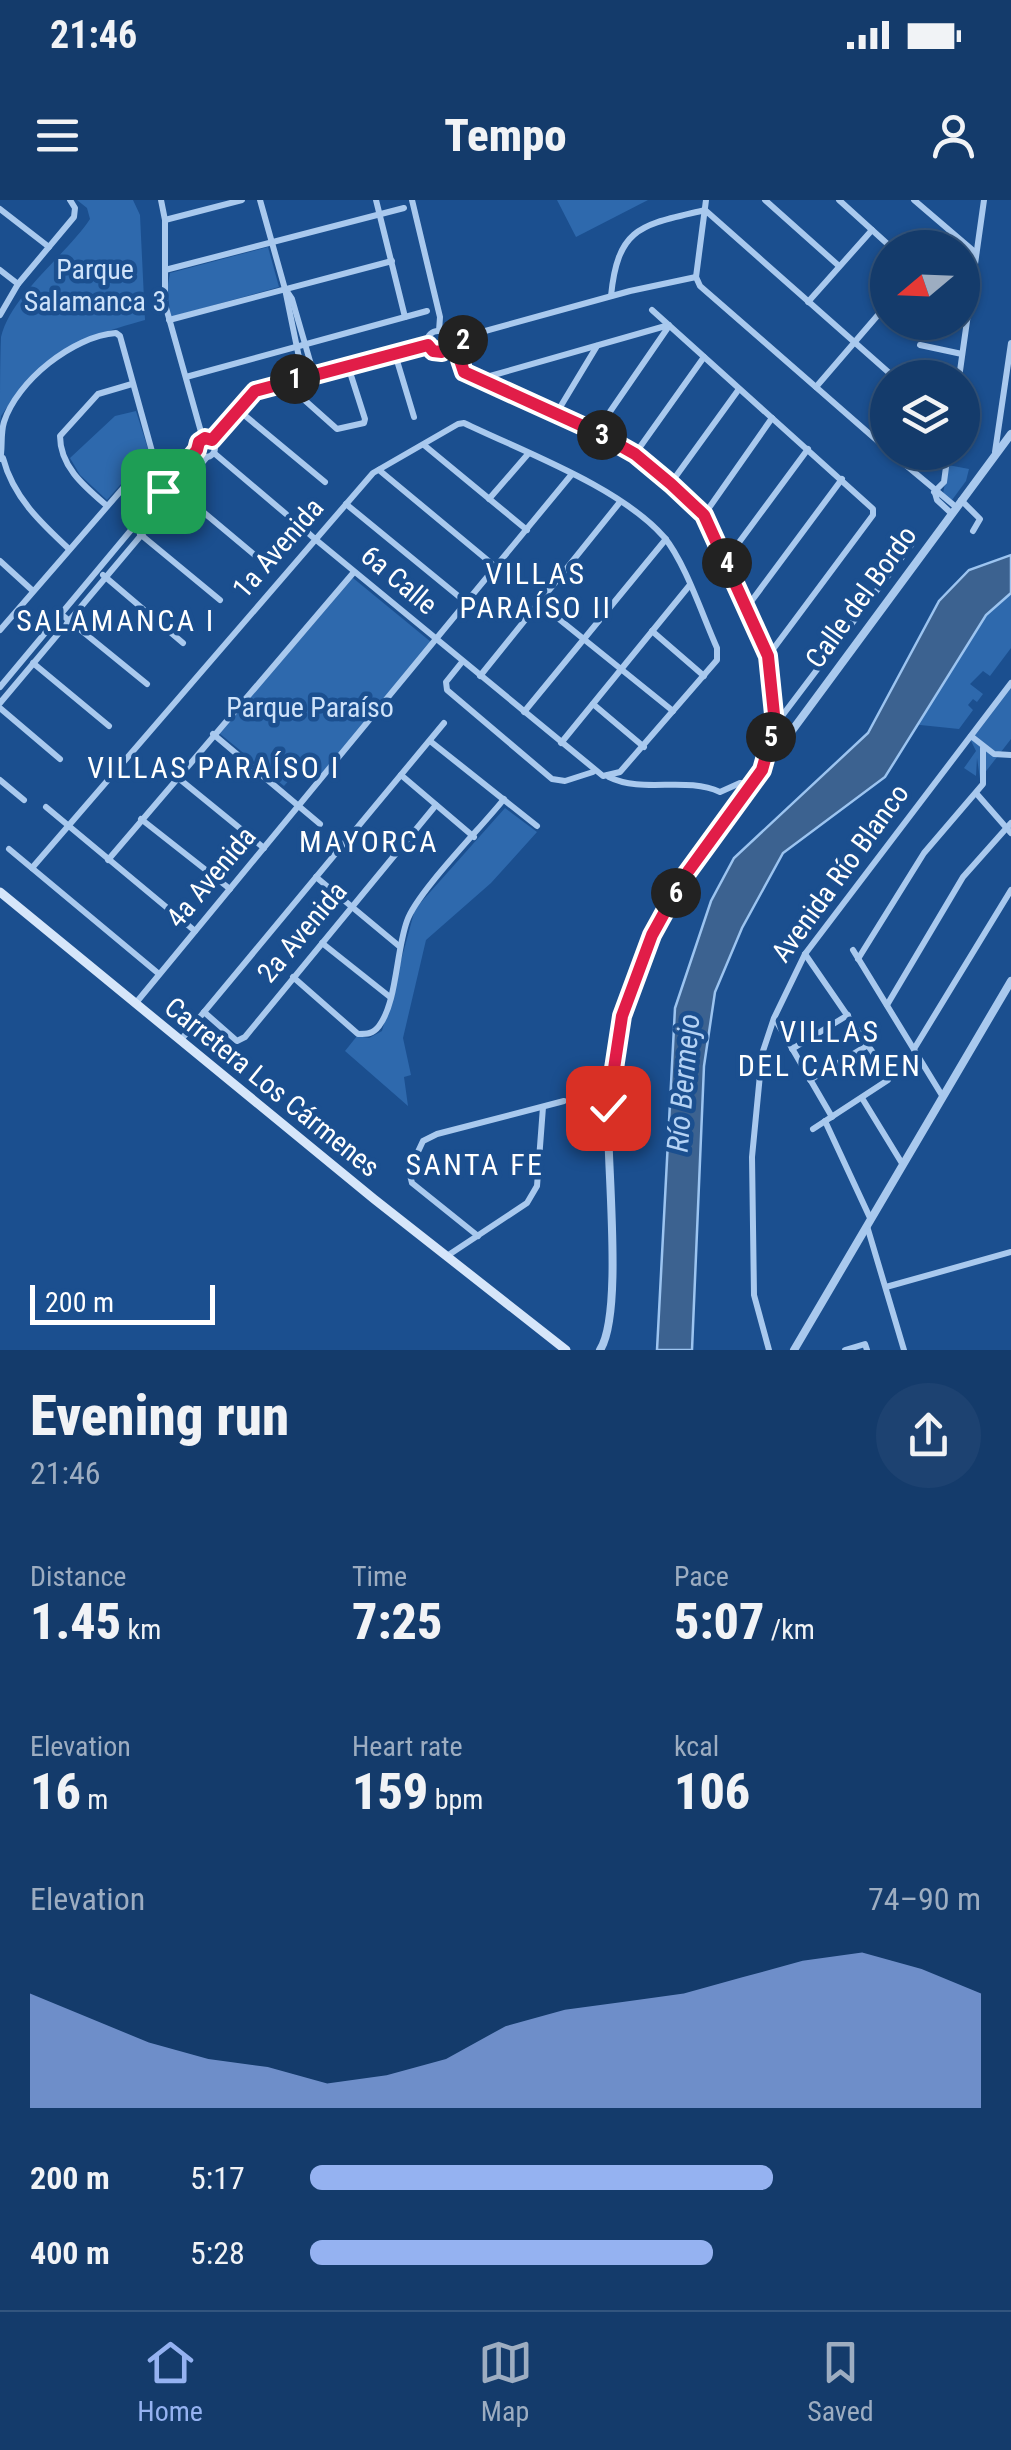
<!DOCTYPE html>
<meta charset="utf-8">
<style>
:root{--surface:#143b6b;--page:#1d4271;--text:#f1f3f6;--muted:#9dadc1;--line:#33557e;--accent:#95b2f1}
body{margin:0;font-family:"Roboto Condensed",sans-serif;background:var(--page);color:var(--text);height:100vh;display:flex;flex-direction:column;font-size:38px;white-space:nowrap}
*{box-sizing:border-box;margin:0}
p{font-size:32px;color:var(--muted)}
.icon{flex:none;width:55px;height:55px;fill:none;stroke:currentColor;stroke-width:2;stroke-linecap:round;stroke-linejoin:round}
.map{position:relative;height:1150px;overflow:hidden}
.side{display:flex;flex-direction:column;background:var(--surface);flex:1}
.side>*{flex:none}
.needle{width:65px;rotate:251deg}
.controls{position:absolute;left:870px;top:30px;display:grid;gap:20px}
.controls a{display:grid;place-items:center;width:110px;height:110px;border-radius:50%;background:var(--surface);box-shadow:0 2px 8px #0004,0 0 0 2px var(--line);font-size:50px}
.scale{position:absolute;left:30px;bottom:25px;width:185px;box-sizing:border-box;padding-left:10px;border:5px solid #fff;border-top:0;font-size:28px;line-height:35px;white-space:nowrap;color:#fff;-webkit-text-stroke:8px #1b4f8f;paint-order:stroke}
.pin{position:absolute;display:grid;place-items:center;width:85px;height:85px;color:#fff;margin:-42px;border-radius:20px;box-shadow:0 5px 15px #0006}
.km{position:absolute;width:50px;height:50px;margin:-25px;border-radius:50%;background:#222;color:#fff;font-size:28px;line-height:50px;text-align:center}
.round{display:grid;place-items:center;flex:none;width:105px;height:105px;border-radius:52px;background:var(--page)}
.headline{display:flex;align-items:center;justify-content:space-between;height:170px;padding:0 30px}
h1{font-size:55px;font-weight:800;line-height:75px}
.stats{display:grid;grid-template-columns:repeat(3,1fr);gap:15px;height:170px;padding:10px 30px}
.stats div{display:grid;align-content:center}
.stats b{font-size:50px;font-weight:800}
.stats small{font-size:28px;font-weight:400}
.stats p{font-size:28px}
.chart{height:280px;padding:20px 30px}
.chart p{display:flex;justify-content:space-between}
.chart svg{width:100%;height:180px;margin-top:10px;fill:var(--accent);opacity:.7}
ul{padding:0 30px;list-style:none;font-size:32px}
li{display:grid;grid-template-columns:160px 120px 1fr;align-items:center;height:75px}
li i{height:25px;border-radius:12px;background:var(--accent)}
.status{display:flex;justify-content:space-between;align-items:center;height:70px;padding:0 50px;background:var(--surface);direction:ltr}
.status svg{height:28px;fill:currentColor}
header{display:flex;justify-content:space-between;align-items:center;height:130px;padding:0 30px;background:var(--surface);font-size:45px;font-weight:800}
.menu{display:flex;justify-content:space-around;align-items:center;height:140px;border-top:2px solid var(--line);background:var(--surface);font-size:28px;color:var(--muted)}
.menu a{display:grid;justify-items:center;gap:5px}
.menu .active{color:var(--accent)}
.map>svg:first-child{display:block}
.green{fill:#2e69ad}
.water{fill:#3c6290;stroke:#9cc4f0;stroke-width:2.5}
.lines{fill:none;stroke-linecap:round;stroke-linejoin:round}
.minor{stroke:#a9c9ee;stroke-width:6}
.tertiary{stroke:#a9c9ee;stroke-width:8}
.secondary{stroke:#d6e6fa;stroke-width:9}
.route-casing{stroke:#fff;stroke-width:20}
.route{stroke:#e11d48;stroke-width:12}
.labels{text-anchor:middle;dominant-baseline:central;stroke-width:9;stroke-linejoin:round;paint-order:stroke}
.park-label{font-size:28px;fill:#cfe3fa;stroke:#1b4f8f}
.street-label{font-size:28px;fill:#fff;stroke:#1b4f8f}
.neighbourhood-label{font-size:30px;letter-spacing:2.5px;fill:#fff;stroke:#1b4f8f}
.water-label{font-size:30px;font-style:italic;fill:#b5d3f5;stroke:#1b4f8f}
</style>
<div class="status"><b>21:46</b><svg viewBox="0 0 49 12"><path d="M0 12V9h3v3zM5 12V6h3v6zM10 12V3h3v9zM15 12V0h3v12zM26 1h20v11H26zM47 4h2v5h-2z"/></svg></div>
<header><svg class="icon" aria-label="menu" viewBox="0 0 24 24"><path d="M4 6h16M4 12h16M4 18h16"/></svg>Tempo<svg class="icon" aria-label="person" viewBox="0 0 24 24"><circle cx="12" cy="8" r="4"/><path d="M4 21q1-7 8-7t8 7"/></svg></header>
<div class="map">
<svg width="1011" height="1150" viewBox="0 0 1011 1150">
<rect width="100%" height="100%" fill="#1b4f8f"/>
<g class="green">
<path d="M77,0H133L140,15L145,120C68,142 49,148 1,216L0,223C0,196 0,162 1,137C11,95 67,54 90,19L87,8Z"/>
<path d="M557,0H648L576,37Z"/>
<path d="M268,47L279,87L171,117L167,90L170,73Z"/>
<path d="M136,211L149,252L107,300L80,275L70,258L115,216Z"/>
<path d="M948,265L969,269L966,281L952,300L943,294Z"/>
<path d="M353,378L431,442L321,575L306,561L284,586L219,533Z"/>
<path d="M1011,379V448L990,476L983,471L970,484L983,494L977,502L973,499L968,505L973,510L959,529L901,523Z"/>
<path d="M1011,482V539L980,579L977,558L976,576L964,568L976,551L969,537Z"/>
<path d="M505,608L537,632L491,683L426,740L403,838L411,875L404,877L408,906L345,851L357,836L369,838L382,831L415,709Z"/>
</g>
<path class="water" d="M1011,355V393L986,415L885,577L783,653L742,728L715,792L704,866L692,1150H657L675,808L711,701L734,658L868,533L939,401L969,370Z"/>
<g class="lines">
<g class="minor">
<path d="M161,0L165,20V104L203,239"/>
<path d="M260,0L285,89L303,177"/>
<path d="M376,0L405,117"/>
<path d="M412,0L440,117L439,131"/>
<path d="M765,0L839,66"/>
<path d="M839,0L892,48"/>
<path d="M914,0L976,53"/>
<path d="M0,9L49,47"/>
<path d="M165,20L242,0"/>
<path d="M0,70L18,84"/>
<path d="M165,70L404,8"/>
<path d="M696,77L700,86L888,250"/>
<path d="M696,77L706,0"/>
<path d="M286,90L292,99L314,175"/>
<path d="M611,96C618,25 643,25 705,10L895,178"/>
<path d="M808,102L872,30"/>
<path d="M652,110L873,309V315L768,456"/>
<path d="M0,115L18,84L74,17L75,8L70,0"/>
<path d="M169,120L392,61"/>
<circle cx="438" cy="142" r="11"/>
<path d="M463,139L460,160L465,172L596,232L635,254L704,315L768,456L775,523L763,566"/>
<path d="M449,141L630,91L696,77"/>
<path d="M920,145L962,154"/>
<path d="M395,154L414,217"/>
<path d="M186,177L427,111"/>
<path d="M483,178L669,125"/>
<path d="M959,178L984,0"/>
<path d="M293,180L300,196L337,229L364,223L365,219L348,166"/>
<path d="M816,187L884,108"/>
<path d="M237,209L325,282"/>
<path d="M556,214L597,146"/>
<path d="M596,232L669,126"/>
<circle cx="206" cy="248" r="9"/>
<path d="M212,240L255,191L428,145"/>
<path d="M424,245L527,330"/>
<path d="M890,252L956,307"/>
<path d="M995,252L1011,143"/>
<path d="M214,253L286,314"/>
<path d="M635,254L704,157"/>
<path d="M3,258C13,297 41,323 69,349"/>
<path d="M0,259C3,250 0,235 4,222C17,181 73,136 116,133L120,136L163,291"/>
<path d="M379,270L497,368"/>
<path d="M671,283L739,189"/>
<path d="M177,290L257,357"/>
<path d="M934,292L944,282L948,252"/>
<path d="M935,293L937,300L951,313"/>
<path d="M489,299L528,254"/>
<path d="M961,300L980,319L973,331"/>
<path d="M346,304L468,404"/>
<path d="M107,306C85,287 60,267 60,236L98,194L132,184"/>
<path d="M704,315L772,218"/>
<path d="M140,334L220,400"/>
<path d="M726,360L808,249"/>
<path d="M0,361L33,391"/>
<path d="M103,375L183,443"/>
<path d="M539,403L673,511"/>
<path d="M747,407L842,279"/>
<path d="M61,414L147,484"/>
<path d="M0,430L151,256"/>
<path d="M652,431L704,476"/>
<path d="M462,462L446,482L447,490L552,579L565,581L593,572"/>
<path d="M33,463L109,526"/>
<path d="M480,476L620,302"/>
<path d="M0,487L197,251"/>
<path d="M0,503L207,257"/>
<path d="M593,504L644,547"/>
<path d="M0,508L60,559"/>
<path d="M524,512L666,339"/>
<path d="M775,517L782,516L915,340"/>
<path d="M213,534L320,624"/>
<path d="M971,536L994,554L1011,555"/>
<path d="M430,541L537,626"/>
<path d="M561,543L689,386"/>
<path d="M401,575L474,637"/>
<path d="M177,577L264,648"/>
<path d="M609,577C643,594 685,576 720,592L740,583L752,584"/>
<path d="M0,580L24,600"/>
<path d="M976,593L1011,633"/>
<path d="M46,607L195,731"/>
<path d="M141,619L230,689"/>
<path d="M9,649L159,774"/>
<path d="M108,660L354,372"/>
<path d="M32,668L373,273L458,224L464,223C524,252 620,287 664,337C685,362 703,417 717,448V460L620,572L603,576L315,339L298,324"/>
<path d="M316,677L399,746"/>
<path d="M322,743L390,797"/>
<path d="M853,750L943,897"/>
<path d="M805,754L889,876L888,880L813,929"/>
<path d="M858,759L924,653L983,584V548"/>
<path d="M293,777L358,834C367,834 373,834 379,826C397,802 396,751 407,721C417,692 481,628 504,599"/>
<path d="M135,804L572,274"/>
<path d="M887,805L963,677L1011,623"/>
<path d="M204,812L237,841L245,837L436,605"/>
<path d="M775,819L832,917"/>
<path d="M180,841L444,523"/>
<path d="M792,849L848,815"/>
<path d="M914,849L1011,690"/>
<path d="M810,880L868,845"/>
<path d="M862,898L903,965"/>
<path d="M825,921L871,1020"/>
<path d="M867,1026L904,1150"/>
<path d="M478,1036L412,983L409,971L423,941L437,934L564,901"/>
<path d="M447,1056L527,1003L537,986L543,907"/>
<path d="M886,1087L1011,1052"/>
<path d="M769,1150L754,1095L752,957L762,854L774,818L805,754L1011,483"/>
<path d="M845,1150L865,1144L867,1150"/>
</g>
<g class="tertiary">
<path d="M600,1150C624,1113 606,959 608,907C612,819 643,753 684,677L1011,234"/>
<path d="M794,1150L1011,781"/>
</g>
<path class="secondary" d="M0,692L374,999L566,1150"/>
</g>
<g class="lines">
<g class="route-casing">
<path id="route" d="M163,291L197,250L199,242L205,238L212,240L255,191L428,145L433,151L442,152L449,141L463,139L460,160L464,172L596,232L635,254L671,284L704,315L768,456L775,524L762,570L684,677L652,735L622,816L608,908"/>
</g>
<use href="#route" class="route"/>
</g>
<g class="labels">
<g class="park-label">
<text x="95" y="69">Parque<tspan x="95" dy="32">Salamanca 3</tspan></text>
<text x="310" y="507">Parque Paraíso</text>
</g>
<g class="street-label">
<text transform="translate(278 348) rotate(-49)">1a Avenida</text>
<text transform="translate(399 380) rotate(40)">6a Calle</text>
<text transform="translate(861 397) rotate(-54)">Calle del Bordo</text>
<text transform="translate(840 673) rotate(-54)">Avenida Río Blanco</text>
<text transform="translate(211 677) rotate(-50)">4a Avenida</text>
<text transform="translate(302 732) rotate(-50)">2a Avenida</text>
<text transform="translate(272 887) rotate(39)">Carretera Los Cármenes</text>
</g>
<g class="neighbourhood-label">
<text x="536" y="373">VILLAS<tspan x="536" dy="34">PARAÍSO II</tspan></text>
<text x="116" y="420">SALAMANCA I</text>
<text x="214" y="567">VILLAS PARAÍSO I</text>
<text x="369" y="641">MAYORCA</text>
<text x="830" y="831">VILLAS<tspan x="830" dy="34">DEL CARMEN</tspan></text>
<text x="475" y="964">SANTA FE</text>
</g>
<g class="water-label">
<text transform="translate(683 883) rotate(-85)">Río Bermejo</text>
</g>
</g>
</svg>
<div class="controls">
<a><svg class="needle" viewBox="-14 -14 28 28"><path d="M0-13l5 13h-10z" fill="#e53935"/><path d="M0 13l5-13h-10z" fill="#9dadc1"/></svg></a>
<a><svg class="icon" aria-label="layers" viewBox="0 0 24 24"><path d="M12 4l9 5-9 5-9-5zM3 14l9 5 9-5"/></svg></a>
</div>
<div class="scale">200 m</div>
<div class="pin" style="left:163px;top:291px;background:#1e9e55"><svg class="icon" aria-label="arrive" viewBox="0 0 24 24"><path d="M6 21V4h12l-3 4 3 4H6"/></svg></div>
<div class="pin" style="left:608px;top:908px;background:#d93025"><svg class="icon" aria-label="check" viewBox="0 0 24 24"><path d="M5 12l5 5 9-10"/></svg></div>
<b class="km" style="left:295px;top:179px">1</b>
<b class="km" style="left:463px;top:140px">2</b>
<b class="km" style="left:602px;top:235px">3</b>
<b class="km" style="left:727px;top:363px">4</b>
<b class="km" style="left:771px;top:537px">5</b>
<b class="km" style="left:676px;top:693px">6</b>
</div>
<section class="side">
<div class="headline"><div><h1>Evening run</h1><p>21:46</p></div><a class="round"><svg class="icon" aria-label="share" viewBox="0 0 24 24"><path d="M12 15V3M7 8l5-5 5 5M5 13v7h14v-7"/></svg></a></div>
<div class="stats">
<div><p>Distance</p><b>1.45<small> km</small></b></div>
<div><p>Time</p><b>7:25</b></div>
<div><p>Pace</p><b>5:07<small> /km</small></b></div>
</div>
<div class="stats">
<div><p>Elevation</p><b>16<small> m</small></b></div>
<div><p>Heart rate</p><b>159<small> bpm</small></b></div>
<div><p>kcal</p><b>106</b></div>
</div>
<div class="chart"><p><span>Elevation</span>74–90 m</p>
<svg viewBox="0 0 160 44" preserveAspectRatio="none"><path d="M0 44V16L10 22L20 28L30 32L40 34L50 38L60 36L70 32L80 24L90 20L100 18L110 16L120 12L130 8L140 6L150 10L160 16V44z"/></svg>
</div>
<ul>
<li><b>200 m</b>5:17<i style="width:69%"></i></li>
<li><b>400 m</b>5:28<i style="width:60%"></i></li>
</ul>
</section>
<nav class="menu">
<a class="active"><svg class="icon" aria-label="home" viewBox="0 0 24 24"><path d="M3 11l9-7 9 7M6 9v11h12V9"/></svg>Home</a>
<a><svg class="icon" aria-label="map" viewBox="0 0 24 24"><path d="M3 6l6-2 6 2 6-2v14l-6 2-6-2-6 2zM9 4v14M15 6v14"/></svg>Map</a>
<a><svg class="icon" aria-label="saved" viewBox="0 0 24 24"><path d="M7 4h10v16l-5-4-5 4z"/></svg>Saved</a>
</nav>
